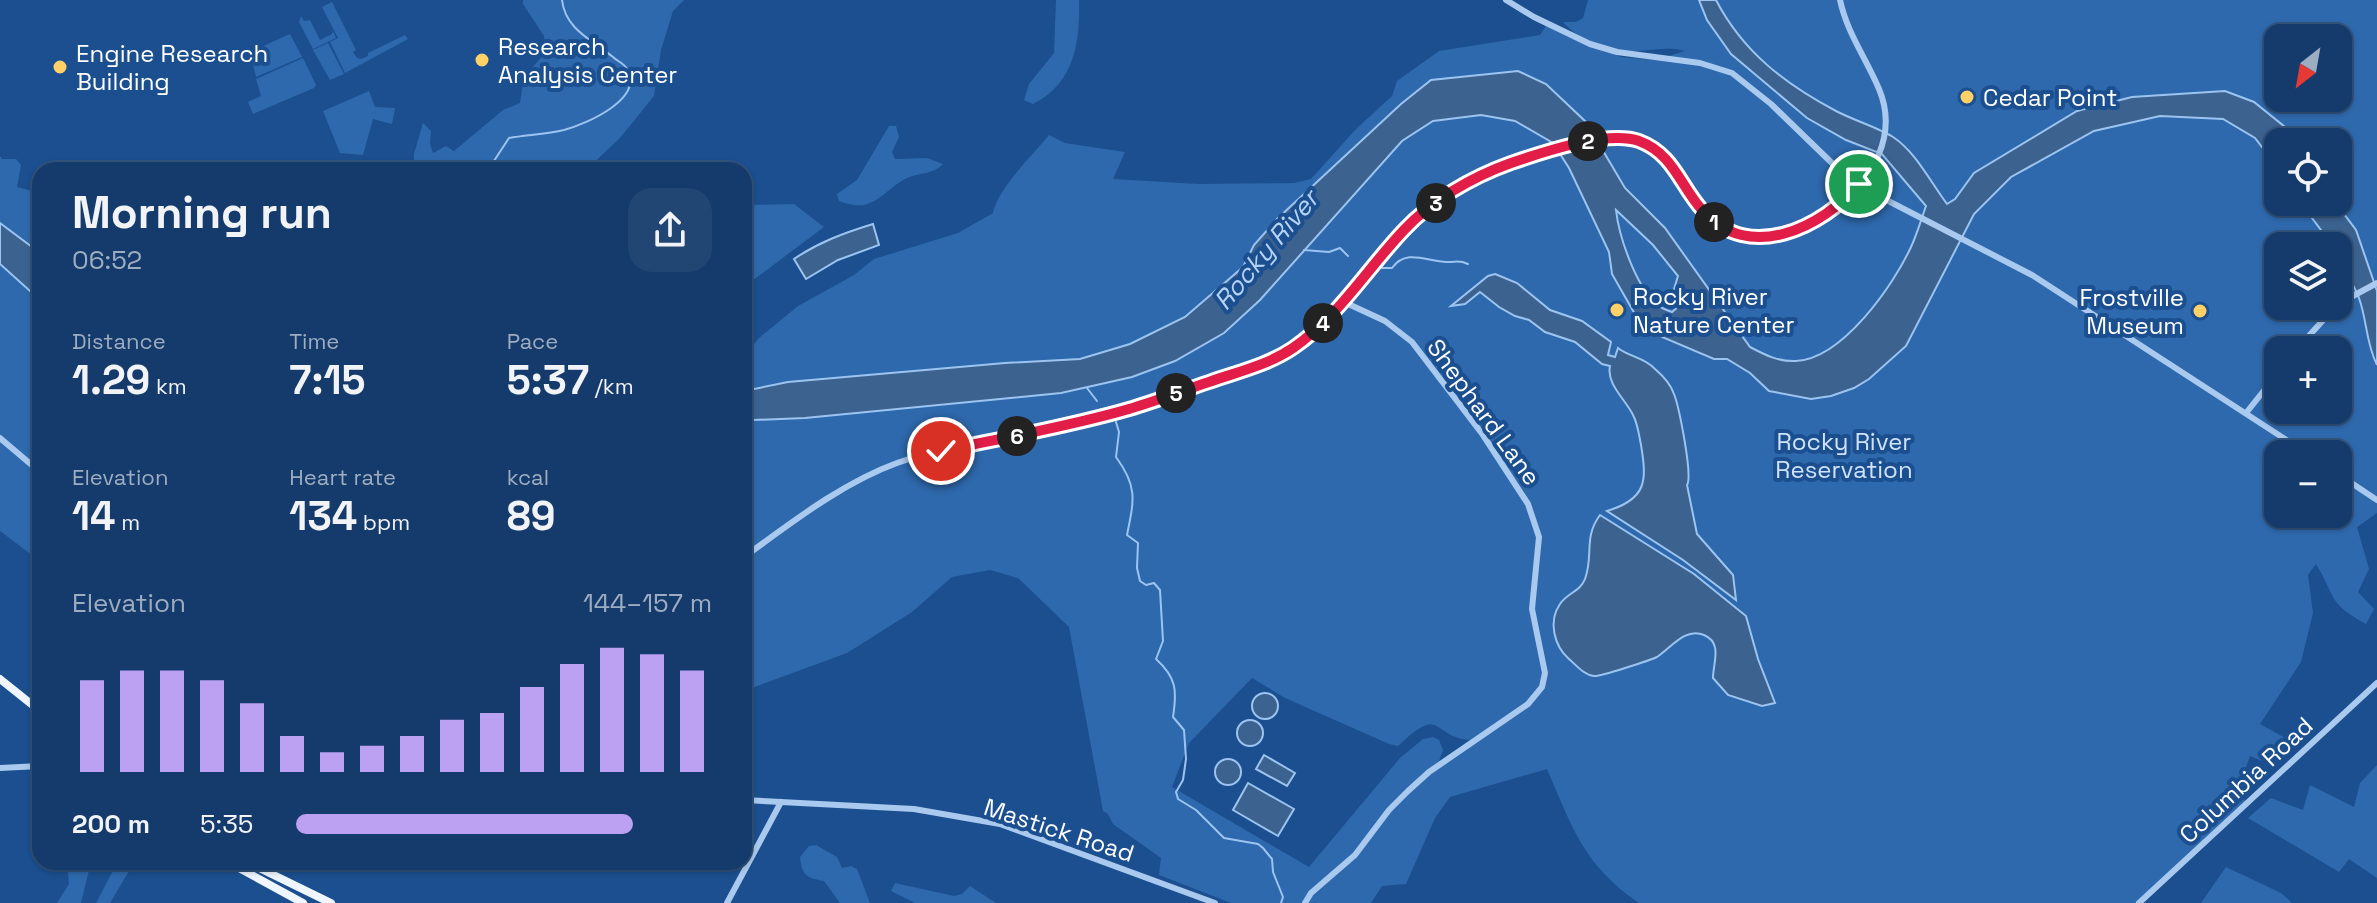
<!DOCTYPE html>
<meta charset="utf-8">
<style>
:root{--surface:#143b6b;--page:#214673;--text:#f1f3f6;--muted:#9dadc1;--line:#33557e;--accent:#bca0f2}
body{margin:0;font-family:"Space Grotesk",sans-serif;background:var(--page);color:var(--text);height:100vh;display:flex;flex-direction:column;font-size:30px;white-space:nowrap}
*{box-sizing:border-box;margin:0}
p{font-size:26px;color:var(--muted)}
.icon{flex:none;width:44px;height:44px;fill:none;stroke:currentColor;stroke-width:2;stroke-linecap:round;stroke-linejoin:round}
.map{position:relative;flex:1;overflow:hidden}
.side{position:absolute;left:32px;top:162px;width:720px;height:708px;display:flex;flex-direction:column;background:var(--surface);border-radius:24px;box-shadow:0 2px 6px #0004,0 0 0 2px var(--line)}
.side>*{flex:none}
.needle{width:52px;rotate:211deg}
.fabs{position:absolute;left:2264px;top:24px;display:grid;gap:16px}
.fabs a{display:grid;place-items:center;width:88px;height:88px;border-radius:16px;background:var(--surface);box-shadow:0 2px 6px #0004,0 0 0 2px var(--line);font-size:40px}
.pin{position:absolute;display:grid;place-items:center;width:68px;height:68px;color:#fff;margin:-34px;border:4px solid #fff;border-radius:50%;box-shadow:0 2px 8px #0007}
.km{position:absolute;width:40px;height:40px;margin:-20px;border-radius:50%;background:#222;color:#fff;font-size:22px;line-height:40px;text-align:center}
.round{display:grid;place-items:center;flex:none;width:84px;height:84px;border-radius:24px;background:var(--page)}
.head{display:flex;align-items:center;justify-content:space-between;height:136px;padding:0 40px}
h1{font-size:44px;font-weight:800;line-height:60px}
.figures{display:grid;grid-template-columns:repeat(3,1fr);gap:12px;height:136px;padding:8px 40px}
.figures div{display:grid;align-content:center}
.figures b{font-size:40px;font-weight:800}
.figures small{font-size:22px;font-weight:400}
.figures p{font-size:22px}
.chart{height:224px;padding:16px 40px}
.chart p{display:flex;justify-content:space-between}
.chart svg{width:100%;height:144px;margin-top:8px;stroke:var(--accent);stroke-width:6}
ul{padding:0 40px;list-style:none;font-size:26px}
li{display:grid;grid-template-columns:128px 96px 1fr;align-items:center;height:60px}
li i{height:20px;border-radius:10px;background:var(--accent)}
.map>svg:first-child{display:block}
.green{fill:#2e69ad;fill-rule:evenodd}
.water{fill:#3c6290;stroke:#9cc4f0;stroke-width:2;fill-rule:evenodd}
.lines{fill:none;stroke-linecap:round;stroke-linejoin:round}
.stream{stroke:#9cc4f0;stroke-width:2}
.minor{stroke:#a9c9ee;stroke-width:6}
.major{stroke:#f0f6ff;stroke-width:8}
.route-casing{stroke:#fff;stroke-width:16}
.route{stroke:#e11d48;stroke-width:10}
.poi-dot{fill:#ffd166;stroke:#1b4f8f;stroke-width:3}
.labels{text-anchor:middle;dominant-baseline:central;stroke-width:8;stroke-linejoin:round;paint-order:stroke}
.poi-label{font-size:24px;fill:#fff;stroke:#1b4f8f;text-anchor:start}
.street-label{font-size:24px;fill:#fff;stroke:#1b4f8f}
.park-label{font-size:24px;fill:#cfe3fa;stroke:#1b4f8f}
.water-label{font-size:26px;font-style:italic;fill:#b5d3f5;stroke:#1b4f8f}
</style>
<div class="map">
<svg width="2377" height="903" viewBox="0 0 2377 903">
<rect width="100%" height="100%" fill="#1b4f8f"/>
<g class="green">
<path d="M523,0H684L673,11L661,50L654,96L620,138L586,170H414V154L423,123L431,131L430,144L433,153L446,146L454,151L503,110L520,103L524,77L546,52L544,36L523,4Z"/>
<path d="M1056,0H1079C1080,42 1075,83 1033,104L1024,100L1029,84L1054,53Z"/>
<path d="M1588,0H2377V282L2358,293L2371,354L2377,367V513L2357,527L2369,569L2358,592L2374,609L2366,624C2327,602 2337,599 2316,564L2308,575L2313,613L2301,662L2260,724L2296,744L2274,766L2250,756C2245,771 2236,789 2246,803L2139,903H1639C1584,866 1572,827 1547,769L1450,797L1435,818L1406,884L1382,886L1371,903H1231L1159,875L1161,858L1113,824L1108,814L1103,811L1069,627L1018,578L990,570L952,577L912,612L847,653L744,691V356L759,338L798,306L854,275L874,259L958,233L993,213C998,188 1032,156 1049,135L1065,143L1125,152L1113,179L1199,184L1294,183L1311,179L1356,129L1392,96L1397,81L1439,51L1540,35L1547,24L1621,57L1655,60L1685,51C1669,46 1651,51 1633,51C1609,50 1578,40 1563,22H1576L1583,18ZM2278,38H2338V98H2278ZM2278,142H2338V202H2278ZM2278,246H2338V306H2278ZM2278,350H2338V410H2278ZM2278,454H2338V514H2278ZM1252,678L1285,698L1389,744L1398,746C1443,703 1431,737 1470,740L1439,761L1443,750L1439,740L1433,737L1423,739L1400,758L1309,867L1172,787L1189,743Z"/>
<path d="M332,2L356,50L353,52L357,58L361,59L368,56V53L405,35L408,39L345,73L330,42L338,38L322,7Z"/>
<path d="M301,16L304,21L310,20L320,40L332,34L333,31L336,38L313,49L299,22Z"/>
<path d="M290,34L302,57L256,77L250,52Z"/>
<path d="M328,43L344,74L330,80L313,50Z"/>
<path d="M303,58L316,85L314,88L253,114L248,102L261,96L256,79Z"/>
<path d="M369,91L375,107L395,108L392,124L373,119L363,155L340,153L323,111Z"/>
<path d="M889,126H896L899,137L892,152L895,159L927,158L943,164C934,174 919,173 907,178C880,192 874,215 839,201L837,194L857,180Z"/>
<path d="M0,156L2,159H16L21,165L17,187L40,193V561L0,531Z"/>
<path d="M794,204L824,227L744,287V217L753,205Z"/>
<path d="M2377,765V878L2349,859L2339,872L2248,818L2271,798L2303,810L2310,785L2354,807L2360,783Z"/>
<path d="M816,845L837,857L842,868L851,866L857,869L870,903H840L824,881C806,878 802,875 800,857L809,846Z"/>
<path d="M67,862H91L81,903H57L69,884Z"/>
<path d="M120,867L129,871L110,903H96L114,869Z"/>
<path d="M2226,867L2281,893L2292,903H2201Z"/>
<path d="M895,883L954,896L962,894L970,886L996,903H915L891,891Z"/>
</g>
<g class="water">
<path d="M1699,0H1716C1743,52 1785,84 1836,111C1853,120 1879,128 1893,137C1916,152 1931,183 1947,204L1955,199L1974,173L2077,111L2132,97L2225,91L2254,102L2290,131L2297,142H2278V168L2255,138L2223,119L2160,116L2094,131L2011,177L1974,214L1906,346L1869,379L1854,388L1831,396L1811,399L1769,391L1750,373L1727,359H1714L1662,337L1636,316L1612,274L1609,252L1569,168L1553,143L1515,121L1481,115L1433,121L1402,141L1260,300L1224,333L1175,361L1132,377L1061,393L805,418L754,420L744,426V391L788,382L1005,363L1080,359L1130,344L1185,317L1243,267L1254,245L1277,219L1401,104L1431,80L1518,71L1546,84L1586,122L1625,188L1665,228L1750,347C1765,355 1779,362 1796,361C1842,359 1893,286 1911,247C1917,234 1921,220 1926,206L1882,154L1846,140L1807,118L1731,54L1707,20ZM1616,210L1653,245L1678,276L1674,289L1679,306L1672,312C1666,310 1659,307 1655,303C1635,283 1619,237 1616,210Z"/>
<path d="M2300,202H2335L2356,230L2377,291V365C2366,344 2367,320 2359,298C2353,281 2338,265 2338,246H2333Z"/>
<path d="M0,223L40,253V300L0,264Z"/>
<path d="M873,224L879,245L838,260L806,279L794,259C819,242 844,233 873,224Z"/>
<path d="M1495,274L1517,283L1550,310L1582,321L1611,342L1608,355L1615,357L1618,348C1629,357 1644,357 1655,369C1662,375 1671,385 1674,394C1679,407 1693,476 1687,485L1697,534L1733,575L1736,600L1683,560L1607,511C1647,499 1647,481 1641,445C1639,436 1638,424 1633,415C1626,400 1606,384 1610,366L1602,364L1575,342L1545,332L1529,320L1515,316L1499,307L1480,292L1465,304L1451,306L1488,276Z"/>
<path d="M1600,515L1694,574L1746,616L1758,659L1775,703L1762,706L1728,695L1713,678C1713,663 1723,643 1704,635C1685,627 1671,648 1657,657C1651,660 1599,677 1594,676C1584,675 1576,665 1569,659C1554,646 1548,621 1560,604C1567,593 1580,592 1585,579C1594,555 1583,538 1600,515Z"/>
<circle cx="1265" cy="706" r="13"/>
<circle cx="1250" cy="733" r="13"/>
<path d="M1264,755L1295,773L1287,786L1256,769Z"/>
<circle cx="1228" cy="772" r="13"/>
<path d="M1248,783L1294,809L1278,836L1233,810Z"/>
</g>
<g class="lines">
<g class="stream">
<path d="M488,170L509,138C527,135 547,134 564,130C586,124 645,99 627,69C625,64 617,61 613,57C592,40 565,29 562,0"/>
<path d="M1304,250L1329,252L1340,248L1348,256"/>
<path d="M1382,268H1392C1407,247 1429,263 1448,262C1457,262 1459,260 1468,264"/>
<path d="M1087,388L1097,401"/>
<path d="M1116,422L1119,432L1116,457C1138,487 1134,500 1127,535L1138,543L1137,568L1140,581L1146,585L1154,583L1160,590L1163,641L1156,659C1177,678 1177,691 1173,717L1184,730L1186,759L1183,780L1176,792L1178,799L1196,810L1224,838L1258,844L1263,848L1272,859L1273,872L1283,897L1281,903"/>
</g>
<g class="minor">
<path d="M1506,0L1534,17L1590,44L1617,52L1700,63L1732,73L1771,104L1835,166L1869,191L2032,275L2308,454"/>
<path d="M2338,304L2377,283"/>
<path d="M2296,350L2336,306"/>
<path d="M2246,413L2278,373"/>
<path d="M0,438L40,472"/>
<path d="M2338,474L2377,500"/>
<path d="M744,557C791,523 842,483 897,463C937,449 980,444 1022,435C1087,420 1146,404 1209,382C1235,373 1262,366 1286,352C1337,322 1365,269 1405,228C1451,182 1511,163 1572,146C1600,138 1624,132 1651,146C1677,160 1685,190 1702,210C1740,254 1798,236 1837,206C1874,178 1898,134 1879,89C1866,58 1847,33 1840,0"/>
<path d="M0,768L40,766"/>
<path d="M744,800L914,809L1000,824L1215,903"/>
<path d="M727,903L781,802"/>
<path d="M1305,903L1311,893L1355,855L1389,810L1408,791L1429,772L1528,704L1542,687L1545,673L1532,609L1539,537L1528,504L1483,435L1412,342L1385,321L1344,302"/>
<path d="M2139,903L2377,683"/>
</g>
<g class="major">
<path d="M0,679L40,711"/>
<path d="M228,862L303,903"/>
<path d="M247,862L331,903"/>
</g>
</g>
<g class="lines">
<g class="route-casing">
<path id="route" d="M941,451C1003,438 1067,427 1129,409C1156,401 1182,391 1209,382C1237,372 1268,365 1293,348C1338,317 1367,269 1404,230C1432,200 1472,177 1511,163C1543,152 1608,130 1639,141C1674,154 1680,186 1703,211C1749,263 1822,228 1859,184"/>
</g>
<use href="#route" class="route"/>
</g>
<g class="poi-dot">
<circle cx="482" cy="60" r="8"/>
<circle cx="60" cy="67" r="8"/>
<circle cx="1967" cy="97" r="8"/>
<circle cx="1617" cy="310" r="8"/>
<circle cx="2200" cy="311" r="8"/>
</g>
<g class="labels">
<g class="poi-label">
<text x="498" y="46">Research<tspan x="498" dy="28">Analysis Center</tspan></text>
<text x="76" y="53">Engine Research<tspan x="76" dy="28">Building</tspan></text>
<text x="1983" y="97">Cedar Point</text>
<text x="1633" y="296">Rocky River<tspan x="1633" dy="28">Nature Center</tspan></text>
<text x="2184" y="297" text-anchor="end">Frostville<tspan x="2184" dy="28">Museum</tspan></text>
</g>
<g class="street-label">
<text transform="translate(1484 412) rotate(54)">Shephard Lane</text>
<text transform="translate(2246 780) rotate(-43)">Columbia Road</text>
<text transform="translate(1059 830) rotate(18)">Mastick Road</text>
</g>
<g class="park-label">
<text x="1844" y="441">Rocky River<tspan x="1844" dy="28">Reservation</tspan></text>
</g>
<g class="water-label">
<text transform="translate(1266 250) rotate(-50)">Rocky River</text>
</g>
</g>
</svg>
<div class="fabs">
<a><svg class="needle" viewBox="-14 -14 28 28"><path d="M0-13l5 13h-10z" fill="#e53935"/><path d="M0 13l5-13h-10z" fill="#9dadc1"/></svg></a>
<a><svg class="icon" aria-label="locate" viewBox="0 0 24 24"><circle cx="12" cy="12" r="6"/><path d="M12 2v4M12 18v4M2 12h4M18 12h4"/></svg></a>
<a><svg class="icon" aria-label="layers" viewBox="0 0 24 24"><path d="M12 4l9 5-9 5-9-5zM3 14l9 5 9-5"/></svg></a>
<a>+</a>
<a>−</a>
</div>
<div class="pin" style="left:1859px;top:184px;background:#1e9e55"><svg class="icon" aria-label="arrive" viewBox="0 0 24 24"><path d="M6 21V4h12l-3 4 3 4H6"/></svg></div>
<div class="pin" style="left:941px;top:451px;background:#d93025"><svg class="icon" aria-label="check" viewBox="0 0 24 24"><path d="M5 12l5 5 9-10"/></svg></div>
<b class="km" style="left:1714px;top:222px">1</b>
<b class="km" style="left:1588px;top:141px">2</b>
<b class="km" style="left:1436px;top:203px">3</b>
<b class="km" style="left:1323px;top:323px">4</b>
<b class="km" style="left:1176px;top:393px">5</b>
<b class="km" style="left:1017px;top:436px">6</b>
<section class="side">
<div class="head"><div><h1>Morning run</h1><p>06:52</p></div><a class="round"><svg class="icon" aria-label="share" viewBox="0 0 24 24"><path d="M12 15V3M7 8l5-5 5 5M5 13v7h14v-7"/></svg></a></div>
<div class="figures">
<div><p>Distance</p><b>1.29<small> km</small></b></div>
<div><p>Time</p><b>7:15</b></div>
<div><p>Pace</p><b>5:37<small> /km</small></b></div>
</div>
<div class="figures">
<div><p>Elevation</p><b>14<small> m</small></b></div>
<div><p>Heart rate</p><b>134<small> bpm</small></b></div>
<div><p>kcal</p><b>89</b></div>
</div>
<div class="chart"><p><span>Elevation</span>144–157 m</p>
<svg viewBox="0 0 160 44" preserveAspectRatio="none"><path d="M5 44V16M15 44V13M25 44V13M35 44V16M45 44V23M55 44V33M65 44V38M75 44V36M85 44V33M95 44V28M105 44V26M115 44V18M125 44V11M135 44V6M145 44V8M155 44V13"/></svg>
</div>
<ul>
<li><b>200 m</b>5:35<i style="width:81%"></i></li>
</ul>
</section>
</div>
